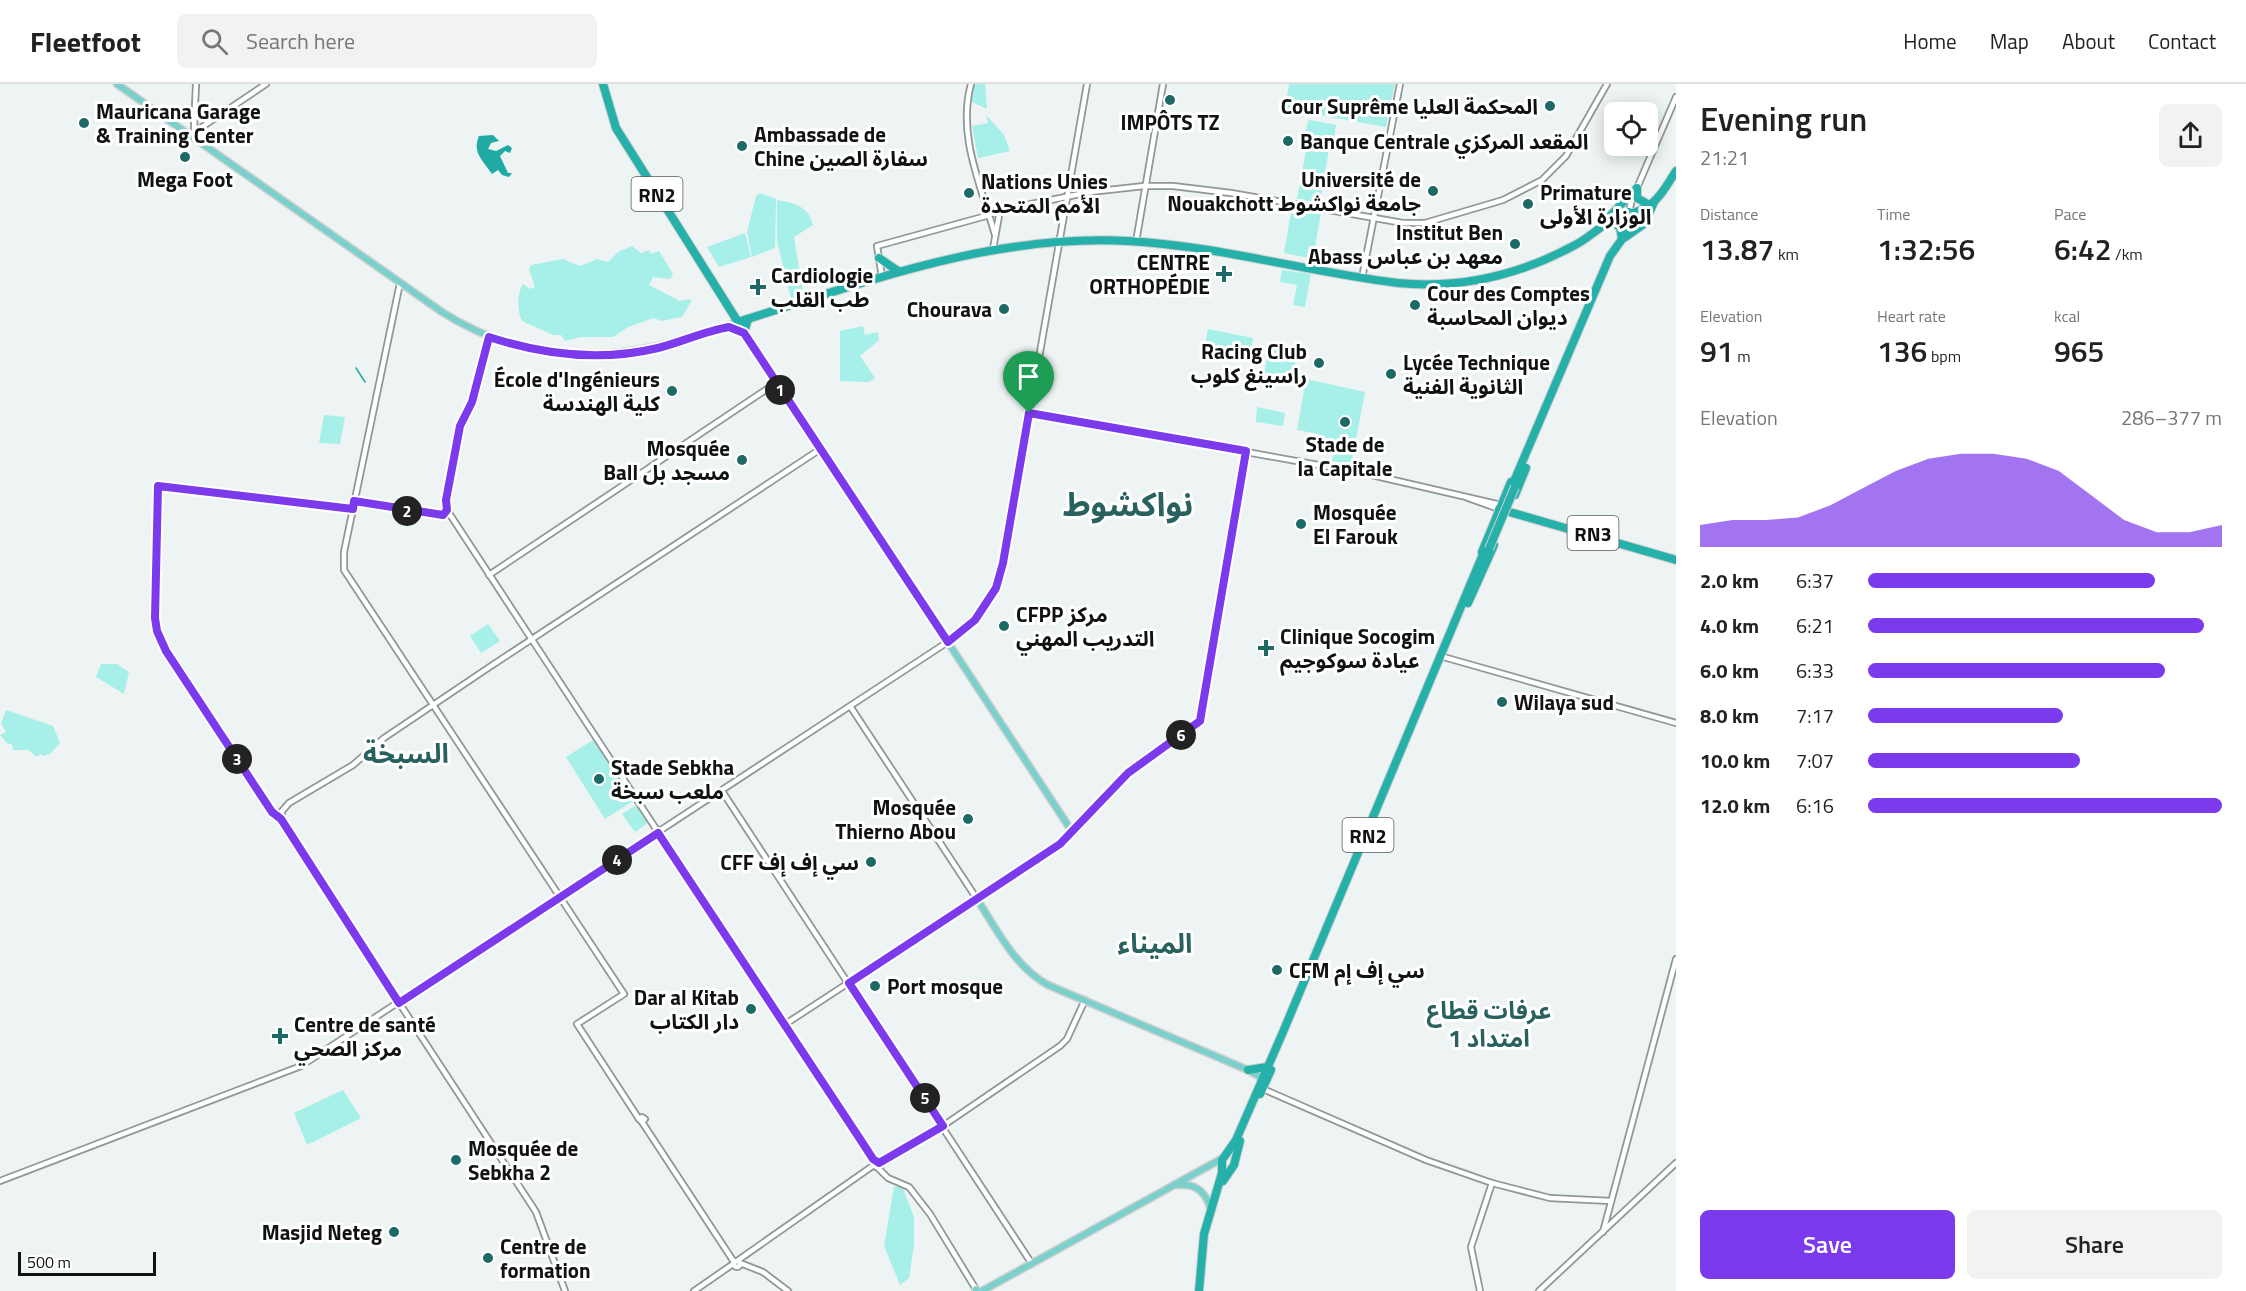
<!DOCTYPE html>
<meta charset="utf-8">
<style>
:root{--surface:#fff;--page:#f2f2f2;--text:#222;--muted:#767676;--line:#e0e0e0;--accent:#7c3aed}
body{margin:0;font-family:"Titillium Web","Noto Sans Arabic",sans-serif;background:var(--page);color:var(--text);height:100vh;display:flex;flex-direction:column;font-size:22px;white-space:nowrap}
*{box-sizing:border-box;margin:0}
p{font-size:20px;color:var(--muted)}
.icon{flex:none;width:33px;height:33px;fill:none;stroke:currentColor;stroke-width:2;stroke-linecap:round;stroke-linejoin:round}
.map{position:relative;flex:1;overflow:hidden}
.drawer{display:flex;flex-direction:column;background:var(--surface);width:570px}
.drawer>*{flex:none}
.controls{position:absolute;left:1604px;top:18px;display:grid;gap:12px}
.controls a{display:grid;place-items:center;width:54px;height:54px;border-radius:9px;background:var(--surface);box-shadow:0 3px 15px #0003;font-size:30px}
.scale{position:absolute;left:18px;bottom:15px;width:138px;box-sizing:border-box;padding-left:6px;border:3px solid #101312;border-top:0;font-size:16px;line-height:21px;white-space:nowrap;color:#101312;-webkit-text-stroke:4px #fff;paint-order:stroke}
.pin{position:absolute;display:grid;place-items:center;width:51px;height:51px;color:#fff;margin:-62px -26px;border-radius:50% 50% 50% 0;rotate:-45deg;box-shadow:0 0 6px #0007}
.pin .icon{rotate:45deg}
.km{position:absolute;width:30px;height:30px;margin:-15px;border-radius:50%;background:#222;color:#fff;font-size:16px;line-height:30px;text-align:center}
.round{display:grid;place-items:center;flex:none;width:63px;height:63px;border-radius:9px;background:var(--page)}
.headline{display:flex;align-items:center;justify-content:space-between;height:102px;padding:0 24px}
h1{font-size:33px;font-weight:600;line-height:45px}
.metrics{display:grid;grid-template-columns:repeat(3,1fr);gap:9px;height:102px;padding:6px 24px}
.metrics div{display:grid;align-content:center}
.metrics b{font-size:30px;font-weight:600}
.metrics small{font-size:16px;font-weight:400}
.metrics p{font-size:16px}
.chart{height:168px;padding:12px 24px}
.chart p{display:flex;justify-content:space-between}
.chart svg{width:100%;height:108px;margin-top:6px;fill:var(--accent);opacity:.7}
.cta{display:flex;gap:12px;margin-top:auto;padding:12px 24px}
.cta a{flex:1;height:69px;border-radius:9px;background:var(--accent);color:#fff;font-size:24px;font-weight:600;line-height:69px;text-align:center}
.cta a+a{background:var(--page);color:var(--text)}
ul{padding:0 24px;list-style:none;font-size:20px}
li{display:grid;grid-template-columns:96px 72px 1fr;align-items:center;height:45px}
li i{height:15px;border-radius:8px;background:var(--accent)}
header{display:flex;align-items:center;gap:36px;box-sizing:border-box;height:84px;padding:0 30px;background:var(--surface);border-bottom:2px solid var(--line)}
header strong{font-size:28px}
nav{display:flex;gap:33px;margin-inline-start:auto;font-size:21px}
.search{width:420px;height:54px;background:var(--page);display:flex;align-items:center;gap:15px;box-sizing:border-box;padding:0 21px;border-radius:9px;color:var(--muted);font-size:22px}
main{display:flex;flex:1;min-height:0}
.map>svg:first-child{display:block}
.green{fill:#a7efe9}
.water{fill:#1faaa4}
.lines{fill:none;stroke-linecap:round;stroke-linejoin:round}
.stream{stroke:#1faaa4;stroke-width:1.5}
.minor-casing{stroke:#909796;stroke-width:8}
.major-casing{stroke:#cfd0d0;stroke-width:9}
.highway-casing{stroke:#cfd0d0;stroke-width:10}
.minor{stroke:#fff;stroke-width:4.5}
.major{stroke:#7cd0cc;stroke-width:6}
.highway{stroke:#25b0aa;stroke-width:8}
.highway-bridge-casing{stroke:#cfd0d0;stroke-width:10;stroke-linecap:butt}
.highway-bridge{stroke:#25b0aa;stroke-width:8}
.route-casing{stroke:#fff;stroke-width:12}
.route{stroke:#7c3aed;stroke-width:8}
.poi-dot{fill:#1d6965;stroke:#fff;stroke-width:2}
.labels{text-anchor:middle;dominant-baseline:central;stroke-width:6;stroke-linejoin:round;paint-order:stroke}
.shield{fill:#fff;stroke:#585a59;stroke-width:1.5}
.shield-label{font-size:20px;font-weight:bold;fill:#101312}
.poi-label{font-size:21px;font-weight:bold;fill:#101312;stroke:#fff;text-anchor:start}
.quarter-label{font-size:24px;font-weight:bold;fill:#28615e;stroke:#fff}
.district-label{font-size:27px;font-weight:bold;fill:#28615e;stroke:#fff}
.town-label{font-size:33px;font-weight:bold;fill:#28615e;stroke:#fff}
</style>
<header>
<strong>Fleetfoot</strong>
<div class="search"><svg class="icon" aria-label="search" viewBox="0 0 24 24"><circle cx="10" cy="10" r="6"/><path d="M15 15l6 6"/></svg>Search here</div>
<nav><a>Home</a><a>Map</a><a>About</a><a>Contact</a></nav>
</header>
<main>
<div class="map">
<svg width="1676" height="1207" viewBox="0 0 1676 1207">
<rect width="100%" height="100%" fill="#edf4f3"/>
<g class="green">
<path d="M974,0H985L987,25L970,17Z"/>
<path d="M1289,0H1395L1386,43L1285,25Z"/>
<path d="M986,31L1004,51L1010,67L978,74L972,42L988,39Z"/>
<path d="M1310,36L1336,41L1334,56L1305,51L1308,37Z"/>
<path d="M1308,56L1330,59L1320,119L1297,115Z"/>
<path d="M760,109L776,115L775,164L752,173L747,148L756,112Z"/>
<path d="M777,116C794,119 809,122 813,141L794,153L804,215L792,219L777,157Z"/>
<path d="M1292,123L1321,128L1313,175L1284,169Z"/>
<path d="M745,149L751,173L719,183L707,163Z"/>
<path d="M632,162L641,169L649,166L651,170L659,167L673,190L670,195L653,193L649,201L680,217L690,215L691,218L682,233L661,237L654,234L628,243L613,253H581L565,257L561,251H553L522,237C517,227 517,209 523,200L530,205L535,203L529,185L531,181L563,175L580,182L597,175L608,178L618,168Z"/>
<path d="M1282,186L1311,190L1305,223L1293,221L1297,201L1280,198Z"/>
<path d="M863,242L865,251L878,248L879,256L860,272L875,294L869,298L840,297V247Z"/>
<path d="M1208,245L1253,254L1251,269L1205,261Z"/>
<path d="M1270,258L1298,263L1292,296L1264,290Z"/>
<path d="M1306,295L1365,308L1351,381L1332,377L1334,366L1321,363L1319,350L1297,346Z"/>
<path d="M1257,323L1285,329L1283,342L1256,338Z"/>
<path d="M324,331L345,333L340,360L319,359Z"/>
<path d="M488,540L500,557L481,569L470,552Z"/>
<path d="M101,580H117L129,588L124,610L96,593Z"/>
<path d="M6,626L53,642L60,659L50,670L42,672L41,669L37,673L28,666H13L12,660H8L0,651L6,648L1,639Z"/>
<path d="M593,656L633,717L605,735L566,673Z"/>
<path d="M636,721L648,739L635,748L622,730Z"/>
<path d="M343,1006L361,1034L307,1061L294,1029Z"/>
<path d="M902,1102L914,1133V1161L909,1194L900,1201L884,1162L894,1103Z"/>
</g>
<path class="water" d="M493,51L499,57L491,59L488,65L496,67L508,61L512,64L510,69L505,67L500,72L508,89H512L509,93L502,91L498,86L492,90C482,75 472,68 479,52Z"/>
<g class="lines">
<path class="stream" d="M356,284L365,298"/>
<g class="minor-casing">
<g id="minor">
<path d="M971,0C957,52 981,101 995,151"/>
<path d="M194,45L196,0"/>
<path d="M190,51L266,0"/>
<path d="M1637,104L1676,13"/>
<path d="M1629,128L1633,111"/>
<path d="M1136,158L1163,0"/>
<path d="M993,165L1000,126"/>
<path d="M882,193L877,162L986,132L997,127L1090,108L1144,102H1173L1231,109L1403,139H1425L1503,116L1542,96L1566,72L1607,0"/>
<path d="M1362,194L1400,0"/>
<path d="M400,199L344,468V486L624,910L577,940L639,1035"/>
<path d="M489,253L472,318L460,342L446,416L447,426L875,1079L878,1078L880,1082L876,1083L875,1079"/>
<path d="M1029,329L1363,389L1501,421"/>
<path d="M1468,414L1499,425"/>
<path d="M354,417L443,431L447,427"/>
<path d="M489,491L776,299"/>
<path d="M1440,572L1676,639"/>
<path d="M722,707L1032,1180"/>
<path d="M281,734L271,728L159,553L155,534L158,402L353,425"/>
<path d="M1073,749L1128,689L1200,637L1246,367"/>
<path d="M784,941L977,815L850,622"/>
<path d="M1263,1005L1426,1076L1492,1099L1550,1114L1611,1117"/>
<path d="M642,1033L645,1035L642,1038L639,1035Z"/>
<path d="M642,1038L734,1178"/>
<path d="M879,1079L931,1050L1060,962L1067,955L1085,916"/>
<path d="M878,1084L888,1094L909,1103L930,1130L977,1207"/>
<path d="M0,1097L301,982L943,561C974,540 995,516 1003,479L1087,0"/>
<path d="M1603,1148L1676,875"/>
<circle cx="737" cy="1180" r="3"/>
<path d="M737,1177L874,1081"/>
<path d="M740,1179L763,1188L788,1207"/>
<path d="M565,1207L536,1128L294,758L281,737L282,727L289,719L353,681L384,654L488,584L819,366"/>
<path d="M694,1207L733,1180"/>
<path d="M1480,1207L1471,1163L1492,1099"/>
<path d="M1539,1207L1676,1079"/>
</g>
</g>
<g class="major-casing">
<g id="major">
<path d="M117,0L442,228C540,290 635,276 738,238L1073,749L977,815C997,846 1015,883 1048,901L1248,986L1259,992L1262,1000"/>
<path d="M1178,1101C1196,1099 1206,1108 1211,1126"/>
<path d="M976,1207V1205"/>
<path d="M982,1207L1223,1074"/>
</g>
</g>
<g class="highway-casing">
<g id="highway">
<path d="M603,0L616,44L738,238C866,198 991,150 1128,157C1219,162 1307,188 1398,199C1460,205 1520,191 1575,161C1587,155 1597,145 1609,138C1621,132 1635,130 1647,123C1660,115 1668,99 1676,87"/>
<path d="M1637,104V114L1651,122"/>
<path d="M1605,137L1635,106"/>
<path d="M1607,140L1613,139L1620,143L1622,155"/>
<path d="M1624,154L1644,140L1654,118"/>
<path d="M879,174L898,187"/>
<path d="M744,249L748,235"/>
<path d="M1512,402L1610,172L1625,151L1629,128"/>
<path d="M1515,411L1526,384"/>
<path d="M1499,425L1676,476"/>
<path d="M1482,468L1511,398"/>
<path d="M1468,519L1494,461"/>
<path d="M1248,986L1267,983"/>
<path d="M1260,1010L1271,986"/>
<path d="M1223,1097L1234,1081L1240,1057"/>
<path d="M1199,1207L1204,1150L1222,1089V1076L1236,1056L1283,948L1486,463"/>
</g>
</g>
<use href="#minor" class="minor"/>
<use href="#major" class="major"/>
<use href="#highway" class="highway"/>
<g class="highway-bridge-casing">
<path id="highway-bridge" d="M1489,465L1515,403"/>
</g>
<use href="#highway-bridge" class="highway-bridge"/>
</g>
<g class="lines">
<g class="route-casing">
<path id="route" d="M729,243L744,249L948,558L975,536L996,504L1003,479L1029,329L1246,367L1200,637L1128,689L1060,760L849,899L943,1042L879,1079L873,1075L860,1055L658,749L399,919L281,735L272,728L166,567L157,547L155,534L158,402L353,425L354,417L443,431L447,426L446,416L460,342L472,318L489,253C544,271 600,278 658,264C682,258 705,247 729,243Z"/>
</g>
<use href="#route" class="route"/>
</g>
<g class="poi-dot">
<circle cx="1170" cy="16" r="6"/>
<circle cx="1550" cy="22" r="6"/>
<circle cx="84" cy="39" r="6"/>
<circle cx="1288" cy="57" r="6"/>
<circle cx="742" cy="62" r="6"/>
<circle cx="185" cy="73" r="6"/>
<circle cx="1433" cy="107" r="6"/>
<circle cx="969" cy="109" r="6"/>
<circle cx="1528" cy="120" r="6"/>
<circle cx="1515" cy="160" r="6"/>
<path d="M1221 181h6v6h6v6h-6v6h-6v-6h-6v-6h6z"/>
<path d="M755 194h6v6h6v6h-6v6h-6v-6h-6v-6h6z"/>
<circle cx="1415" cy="221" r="6"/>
<circle cx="1004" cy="225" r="6"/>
<circle cx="1319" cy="279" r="6"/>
<circle cx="1391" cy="290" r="6"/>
<circle cx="672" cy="307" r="6"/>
<circle cx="1345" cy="338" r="6"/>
<circle cx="742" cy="376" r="6"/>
<circle cx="1301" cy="440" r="6"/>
<circle cx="1004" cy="542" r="6"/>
<path d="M1263 555h6v6h6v6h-6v6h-6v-6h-6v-6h6z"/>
<circle cx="1502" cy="618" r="6"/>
<circle cx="599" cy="695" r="6"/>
<circle cx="968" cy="735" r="6"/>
<circle cx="871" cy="778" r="6"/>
<circle cx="1277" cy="886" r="6"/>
<circle cx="875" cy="902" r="6"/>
<circle cx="751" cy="925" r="6"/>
<path d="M277 943h6v6h6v6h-6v6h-6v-6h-6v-6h6z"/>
<circle cx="456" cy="1076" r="6"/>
<circle cx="394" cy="1148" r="6"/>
<circle cx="488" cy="1174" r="6"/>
</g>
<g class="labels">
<g class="shield">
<rect x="631.5" y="93" width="51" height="34" rx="4.5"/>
<rect x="1567.5" y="432" width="51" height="34" rx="4.5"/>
<rect x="1342.5" y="734" width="51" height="34" rx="4.5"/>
</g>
<g class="shield-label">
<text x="657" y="110">RN2</text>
<text x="1593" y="449">RN3</text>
<text x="1368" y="751">RN2</text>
</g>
<g class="poi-label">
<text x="1538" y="22" text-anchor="end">Cour Suprême المحكمة العليا</text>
<text x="96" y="27">Mauricana Garage<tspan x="96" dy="24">&amp; Training Center</tspan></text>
<text x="1170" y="38" text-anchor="middle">IMPÔTS TZ</text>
<text x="754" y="50">Ambassade de<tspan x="754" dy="24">Chine سفارة الصين</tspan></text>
<text x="1300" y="57">Banque Centrale المقعد المركزي</text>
<text x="185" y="95" text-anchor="middle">Mega Foot</text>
<text x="1421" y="95" text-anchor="end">Université de<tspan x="1421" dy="24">Nouakchott جامعة نواكشوط</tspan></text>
<text x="981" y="97">Nations Unies<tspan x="981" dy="24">الأمم المتحدة</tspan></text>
<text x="1540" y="108">Primature<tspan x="1540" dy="24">الوزارة الأولى</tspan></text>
<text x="1503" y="148" text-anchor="end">Institut Ben<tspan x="1503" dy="24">Abass معهد بن عباس</tspan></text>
<text x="1210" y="178" text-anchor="end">CENTRE<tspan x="1210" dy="24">ORTHOPÉDIE</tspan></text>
<text x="771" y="191">Cardiologie<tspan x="771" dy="24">طب القلب</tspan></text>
<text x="1427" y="209">Cour des Comptes<tspan x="1427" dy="24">ديوان المحاسبة</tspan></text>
<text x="992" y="225" text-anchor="end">Chourava</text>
<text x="1307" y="267" text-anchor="end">Racing Club<tspan x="1307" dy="24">راسينغ كلوب</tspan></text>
<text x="1403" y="278">Lycée Technique<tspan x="1403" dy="24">الثانوية الفنية</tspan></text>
<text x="660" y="295" text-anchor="end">École d'Ingénieurs<tspan x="660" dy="24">كلية الهندسة</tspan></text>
<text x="1345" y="360" text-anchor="middle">Stade de<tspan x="1345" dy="24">la Capitale</tspan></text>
<text x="730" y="364" text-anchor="end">Mosquée<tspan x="730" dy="24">Ball مسجد بل</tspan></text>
<text x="1313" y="428">Mosquée<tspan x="1313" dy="24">El Farouk</tspan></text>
<text x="1016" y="530">CFPP مركز<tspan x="1016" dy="24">التدريب المهني</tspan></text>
<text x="1280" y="552">Clinique Socogim<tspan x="1280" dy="24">عيادة سوكوجيم</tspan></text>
<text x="1514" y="618">Wilaya sud</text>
<text x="611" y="683">Stade Sebkha<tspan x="611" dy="24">ملعب سبخة</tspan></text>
<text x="956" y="723" text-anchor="end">Mosquée<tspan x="956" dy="24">Thierno Abou</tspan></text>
<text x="859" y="778" text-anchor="end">CFF سي إف إف</text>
<text x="1289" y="886">CFM سي إف إم</text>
<text x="887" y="902">Port mosque</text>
<text x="739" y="913" text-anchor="end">Dar al Kitab<tspan x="739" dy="24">دار الكتاب</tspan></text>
<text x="294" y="940">Centre de santé<tspan x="294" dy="24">مركز الصحي</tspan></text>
<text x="468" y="1064">Mosquée de<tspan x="468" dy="24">Sebkha 2</tspan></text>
<text x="382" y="1148" text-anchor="end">Masjid Neteg</text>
<text x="500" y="1162">Centre de<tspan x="500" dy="24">formation</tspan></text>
</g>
<g class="quarter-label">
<text x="1489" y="926">عرفات قطاع<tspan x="1489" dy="28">1 امتداد</tspan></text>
</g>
<g class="district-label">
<text x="406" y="668">السبخة</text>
<text x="1155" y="858">الميناء</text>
</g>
<g class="town-label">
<text x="1128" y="420">نواكشوط</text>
</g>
</g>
</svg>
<div class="controls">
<a><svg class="icon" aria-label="locate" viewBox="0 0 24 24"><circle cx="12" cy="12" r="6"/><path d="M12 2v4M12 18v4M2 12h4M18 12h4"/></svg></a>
</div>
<div class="scale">500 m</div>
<div class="pin" style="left:1029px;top:329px;background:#1e9e55"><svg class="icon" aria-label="arrive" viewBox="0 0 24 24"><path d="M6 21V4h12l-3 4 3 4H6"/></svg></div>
<b class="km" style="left:780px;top:306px">1</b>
<b class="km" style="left:407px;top:427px">2</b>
<b class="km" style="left:237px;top:675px">3</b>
<b class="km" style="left:617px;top:776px">4</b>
<b class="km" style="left:925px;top:1014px">5</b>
<b class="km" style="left:1181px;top:651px">6</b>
</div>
<section class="drawer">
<div class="headline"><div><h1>Evening run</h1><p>21:21</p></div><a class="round"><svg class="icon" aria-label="share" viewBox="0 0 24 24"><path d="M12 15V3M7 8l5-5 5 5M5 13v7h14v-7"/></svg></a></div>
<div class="metrics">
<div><p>Distance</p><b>13.87<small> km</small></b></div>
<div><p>Time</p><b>1:32:56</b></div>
<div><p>Pace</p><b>6:42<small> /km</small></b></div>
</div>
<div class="metrics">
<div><p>Elevation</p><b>91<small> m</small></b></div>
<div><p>Heart rate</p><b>136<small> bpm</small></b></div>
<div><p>kcal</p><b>965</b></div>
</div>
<div class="chart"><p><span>Elevation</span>286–377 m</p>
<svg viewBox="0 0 160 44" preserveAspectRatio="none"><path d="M0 44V35L10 33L20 33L30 32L40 27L50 20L60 13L70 8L80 6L90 6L100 8L110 13L120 23L130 33L140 38L150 38L160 35V44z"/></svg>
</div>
<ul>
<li><b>2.0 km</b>6:37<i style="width:81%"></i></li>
<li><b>4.0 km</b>6:21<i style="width:95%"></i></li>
<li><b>6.0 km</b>6:33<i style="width:84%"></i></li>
<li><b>8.0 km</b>7:17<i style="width:55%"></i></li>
<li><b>10.0 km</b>7:07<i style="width:60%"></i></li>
<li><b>12.0 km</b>6:16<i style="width:100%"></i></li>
</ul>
<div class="cta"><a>Save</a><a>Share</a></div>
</section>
</main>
